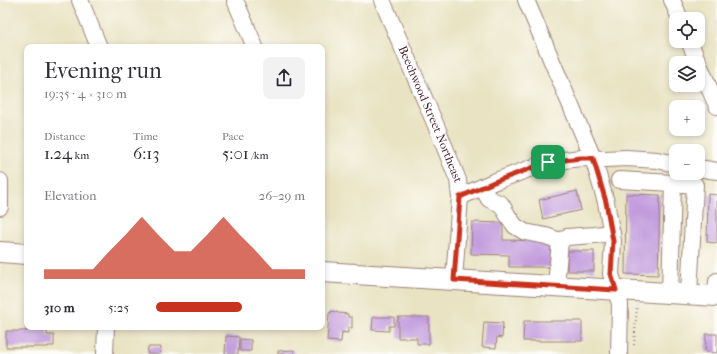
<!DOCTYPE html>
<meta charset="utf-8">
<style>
:root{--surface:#fff;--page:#f2f2f3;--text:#2b2b33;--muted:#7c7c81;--accent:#c8321e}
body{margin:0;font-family:"IM FELL French Canon",serif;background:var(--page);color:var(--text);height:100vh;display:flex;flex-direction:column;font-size:15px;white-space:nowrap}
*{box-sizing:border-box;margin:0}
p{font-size:13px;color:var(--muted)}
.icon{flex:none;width:22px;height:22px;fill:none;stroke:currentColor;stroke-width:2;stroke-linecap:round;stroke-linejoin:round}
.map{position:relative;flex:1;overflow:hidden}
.sheet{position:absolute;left:24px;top:44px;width:301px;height:286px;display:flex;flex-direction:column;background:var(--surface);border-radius:8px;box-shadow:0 2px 6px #0003}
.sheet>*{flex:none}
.tools{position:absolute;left:669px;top:12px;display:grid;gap:8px}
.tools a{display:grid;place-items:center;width:36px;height:36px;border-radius:8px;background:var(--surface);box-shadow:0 2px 6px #0003;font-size:20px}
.pin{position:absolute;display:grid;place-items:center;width:34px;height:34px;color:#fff;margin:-17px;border-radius:8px;box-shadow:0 2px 6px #0006}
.round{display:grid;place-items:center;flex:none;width:42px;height:42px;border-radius:8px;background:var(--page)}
.summary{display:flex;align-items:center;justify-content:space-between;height:68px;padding:0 20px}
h1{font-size:22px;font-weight:600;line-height:30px}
.figures{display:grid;grid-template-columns:repeat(3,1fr);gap:6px;height:68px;padding:4px 20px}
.figures div{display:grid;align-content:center}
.figures b{font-size:17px;font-weight:600}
.figures small{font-size:11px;font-weight:400}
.figures p{font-size:11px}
.chart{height:112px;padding:8px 20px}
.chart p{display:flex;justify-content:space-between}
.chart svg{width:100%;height:72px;margin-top:4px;fill:var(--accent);opacity:.7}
ul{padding:0 20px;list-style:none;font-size:13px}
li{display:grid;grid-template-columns:64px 48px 1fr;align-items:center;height:30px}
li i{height:10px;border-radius:5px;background:var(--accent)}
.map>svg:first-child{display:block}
.building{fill:#c29bdd}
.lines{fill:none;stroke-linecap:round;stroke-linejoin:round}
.minor-casing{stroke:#9a8177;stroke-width:18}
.major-casing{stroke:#9a8177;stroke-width:22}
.path{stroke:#9a8177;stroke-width:2;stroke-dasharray:1 3;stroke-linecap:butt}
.minor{stroke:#fff;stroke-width:16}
.major{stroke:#fff;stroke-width:20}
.route-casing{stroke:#fff;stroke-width:8}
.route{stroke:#c8321e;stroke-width:5}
.labels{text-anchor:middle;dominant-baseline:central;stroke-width:4;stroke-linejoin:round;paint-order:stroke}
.street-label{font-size:12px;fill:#4a1f2b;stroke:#fdfcf7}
</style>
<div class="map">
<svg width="717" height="354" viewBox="0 0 717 354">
<rect width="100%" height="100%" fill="#fdfcf7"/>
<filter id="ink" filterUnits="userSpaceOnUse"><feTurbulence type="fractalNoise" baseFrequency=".025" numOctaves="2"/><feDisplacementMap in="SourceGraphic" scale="8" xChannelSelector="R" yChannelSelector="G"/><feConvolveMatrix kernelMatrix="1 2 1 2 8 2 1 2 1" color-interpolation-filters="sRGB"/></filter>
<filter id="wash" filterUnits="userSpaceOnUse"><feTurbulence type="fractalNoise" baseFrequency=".012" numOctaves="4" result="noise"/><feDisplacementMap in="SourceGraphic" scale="16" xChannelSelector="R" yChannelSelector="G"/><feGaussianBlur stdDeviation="0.9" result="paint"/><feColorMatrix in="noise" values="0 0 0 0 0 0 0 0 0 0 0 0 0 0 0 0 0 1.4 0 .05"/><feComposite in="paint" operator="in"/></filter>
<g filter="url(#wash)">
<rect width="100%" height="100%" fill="#e9e3c3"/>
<g id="blocks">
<g class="building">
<path d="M577,191L581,210L543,219L539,200Z"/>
<path d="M626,194L660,195L658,275L625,274Z"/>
<path d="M708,194L717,195V243L707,242Z"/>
<path d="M472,222L503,223V240L551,241V267H509V255L471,254Z"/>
<rect x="567" y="251" width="27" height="20"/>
<path d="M331,311L337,312L338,313L348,314V317H352V328H348V333L342,332L341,342L327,341L329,313H331Z"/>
<path d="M373,317H394V326H389V331L372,330Z"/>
<path d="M398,317H429V344H417V338H398Z"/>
<path d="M524,321H582V341H523Z"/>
<path d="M484,322L503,323L502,338L497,337L496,348L482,347Z"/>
<path d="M27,327H47V335H54V346H48V347H6V331H27Z"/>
<path d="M706,334H717V353L705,352Z"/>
<path d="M226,336L239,337L238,354H225Z"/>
<path d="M240,339L251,340V351H240Z"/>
<path d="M148,347H161L160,354H147Z"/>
<path d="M294,350V354H278V351Z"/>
</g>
</g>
</g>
<g filter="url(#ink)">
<use href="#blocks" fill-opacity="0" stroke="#9a8177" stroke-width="1"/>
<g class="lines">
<g class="minor-casing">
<g id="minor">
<path d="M80,0L99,47"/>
<path d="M235,0L255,47"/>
<path id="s1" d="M382,0L437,128L458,180L460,197L454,280"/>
<path d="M526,0L593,158L606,202L613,241L611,274L620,304L619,354"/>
<path d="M672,0L680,19"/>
<path d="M689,41L717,106"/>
<path d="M698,168L717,171"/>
<path d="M619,180L673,183"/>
<path d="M0,181V207"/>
<path d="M482,187L489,199L501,204L508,216L515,226L525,232L546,236L560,241"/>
<path d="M460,197L493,182L548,162L581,158L606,159L626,158L657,160L676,164"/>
<path d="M556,286L560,241L567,237L594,235L612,233"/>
<path d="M670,293L673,183L695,185L689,294"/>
<path d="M716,296L717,281"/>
<path d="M105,354L106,327"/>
</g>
</g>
<g class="major-casing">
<g id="major">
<path d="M0,252L27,254"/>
<path d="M322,272L717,296"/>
</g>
</g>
<path class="path" d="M634,345L637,305"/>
<use href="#minor" class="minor"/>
<use href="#major" class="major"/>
</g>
</g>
<g class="lines" filter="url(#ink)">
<g class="route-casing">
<path id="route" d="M581,158H593L606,202L613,241L611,274L616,290L454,280L460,197L494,182L548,162Z"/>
</g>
<use href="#route" class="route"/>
</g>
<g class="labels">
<g class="street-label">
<text stroke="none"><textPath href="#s1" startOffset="124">Beechwood Street Northeast</textPath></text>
</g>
</g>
</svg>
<div class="tools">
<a><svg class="icon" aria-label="locate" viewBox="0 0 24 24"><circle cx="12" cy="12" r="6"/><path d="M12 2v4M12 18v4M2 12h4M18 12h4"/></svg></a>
<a><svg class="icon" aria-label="layers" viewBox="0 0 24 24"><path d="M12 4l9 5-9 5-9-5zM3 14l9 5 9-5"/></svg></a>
<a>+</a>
<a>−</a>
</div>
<div class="pin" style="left:548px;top:162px;background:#1e9e55"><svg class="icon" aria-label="arrive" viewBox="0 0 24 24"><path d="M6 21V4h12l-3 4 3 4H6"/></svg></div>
<section class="sheet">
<div class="summary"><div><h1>Evening run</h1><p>19:35 · 4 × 310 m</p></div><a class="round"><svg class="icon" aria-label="share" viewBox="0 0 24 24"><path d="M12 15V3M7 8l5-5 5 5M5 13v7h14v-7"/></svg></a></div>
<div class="figures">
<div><p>Distance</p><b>1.24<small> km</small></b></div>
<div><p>Time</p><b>6:13</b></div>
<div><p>Pace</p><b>5:01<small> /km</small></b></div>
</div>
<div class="chart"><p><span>Elevation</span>26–29 m</p>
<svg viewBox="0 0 160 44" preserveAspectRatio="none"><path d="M0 44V38L10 38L20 38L30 38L40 27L50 17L60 6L70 17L80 27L90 27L100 17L110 6L120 17L130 27L140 38L150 38L160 38V44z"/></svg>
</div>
<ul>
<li><b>310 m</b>5:25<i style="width:58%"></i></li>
</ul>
</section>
</div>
